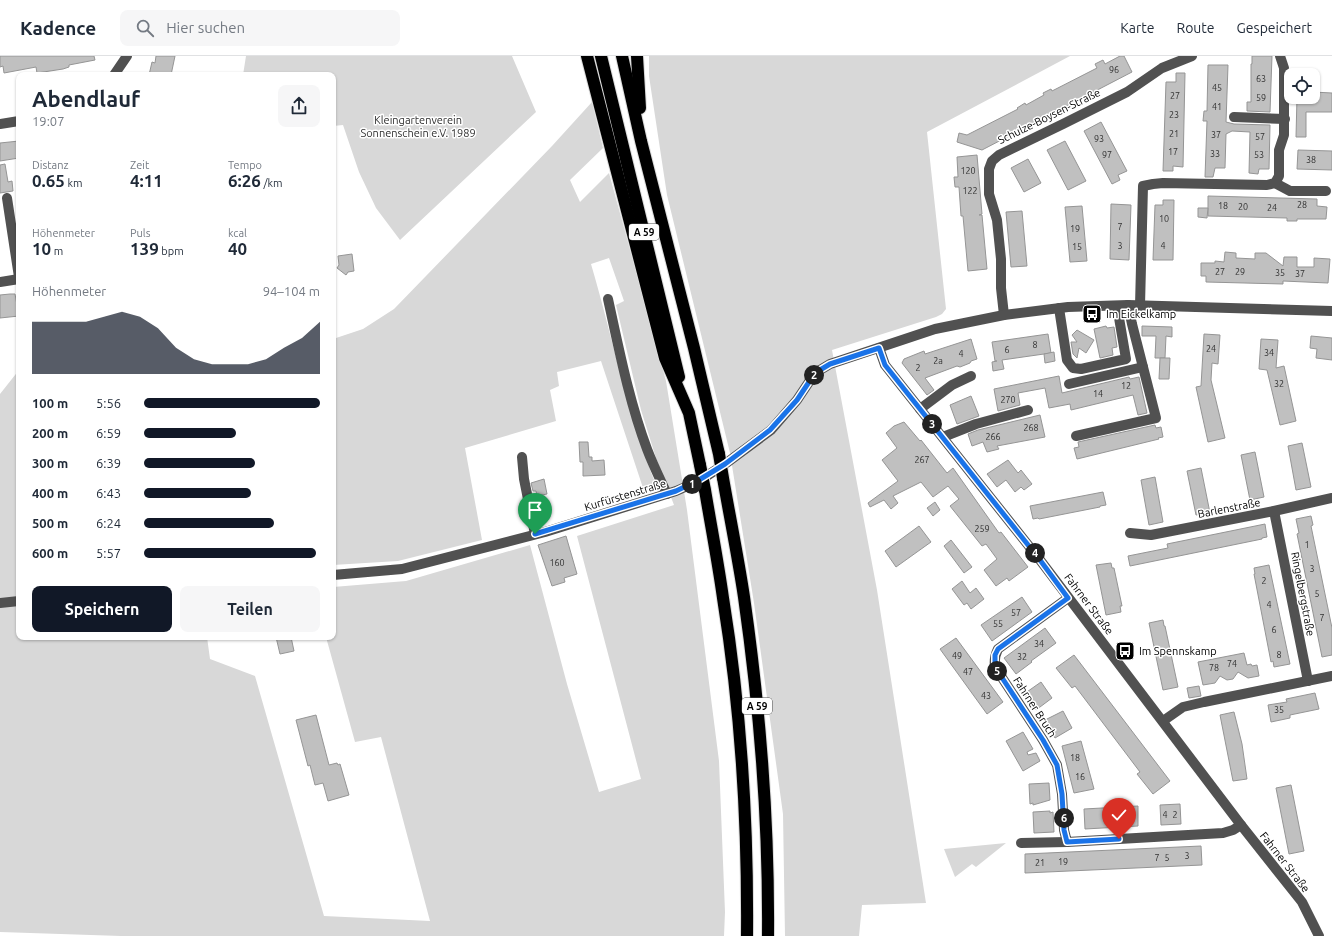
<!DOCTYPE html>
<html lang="de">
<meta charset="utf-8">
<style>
:root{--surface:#fff;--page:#f6f6f7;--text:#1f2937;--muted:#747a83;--line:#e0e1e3;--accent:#111827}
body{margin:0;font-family:Ubuntu,sans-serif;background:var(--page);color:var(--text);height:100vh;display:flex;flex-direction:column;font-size:15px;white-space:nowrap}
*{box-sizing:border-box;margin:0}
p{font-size:13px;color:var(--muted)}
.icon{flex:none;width:22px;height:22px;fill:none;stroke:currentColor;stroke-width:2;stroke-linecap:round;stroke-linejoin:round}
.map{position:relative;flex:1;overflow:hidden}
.panel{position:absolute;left:16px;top:16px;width:320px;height:568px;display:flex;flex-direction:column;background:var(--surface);border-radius:8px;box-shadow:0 1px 3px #0004}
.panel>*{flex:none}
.buttons{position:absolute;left:1284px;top:12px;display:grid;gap:8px}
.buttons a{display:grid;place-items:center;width:36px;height:36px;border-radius:8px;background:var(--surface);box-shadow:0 1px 3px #0004;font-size:20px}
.pin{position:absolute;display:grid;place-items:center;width:34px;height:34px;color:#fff;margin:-41px -17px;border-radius:50% 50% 50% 0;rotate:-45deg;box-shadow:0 0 4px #0007}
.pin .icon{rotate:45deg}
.km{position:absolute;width:20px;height:20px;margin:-10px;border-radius:50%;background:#222;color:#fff;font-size:11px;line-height:20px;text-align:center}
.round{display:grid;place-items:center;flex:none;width:42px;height:42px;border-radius:8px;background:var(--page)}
.headline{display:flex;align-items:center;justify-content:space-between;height:68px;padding:0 16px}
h1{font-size:22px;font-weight:600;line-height:30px}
.metrics{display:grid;grid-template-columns:repeat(3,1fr);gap:6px;height:68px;padding:4px 16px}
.metrics div{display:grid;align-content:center}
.metrics b{font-size:17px;font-weight:600}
.metrics small{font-size:11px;font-weight:400}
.metrics p{font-size:11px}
.chart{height:112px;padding:8px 16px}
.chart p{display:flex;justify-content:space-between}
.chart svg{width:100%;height:72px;margin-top:4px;fill:var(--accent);opacity:.7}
.primary-button{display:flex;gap:8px;margin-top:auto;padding:8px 16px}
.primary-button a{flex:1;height:46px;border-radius:8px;background:var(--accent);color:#fff;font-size:16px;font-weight:600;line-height:46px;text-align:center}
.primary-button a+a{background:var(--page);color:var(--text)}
ul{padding:0 16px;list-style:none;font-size:13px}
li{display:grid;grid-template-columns:64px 48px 1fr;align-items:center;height:30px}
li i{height:10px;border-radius:5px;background:var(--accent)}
header{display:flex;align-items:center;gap:24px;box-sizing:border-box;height:56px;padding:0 20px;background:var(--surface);border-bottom:1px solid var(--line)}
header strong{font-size:19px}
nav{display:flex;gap:22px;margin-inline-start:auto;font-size:14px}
.search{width:280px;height:36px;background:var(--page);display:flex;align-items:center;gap:10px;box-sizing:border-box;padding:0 14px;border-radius:8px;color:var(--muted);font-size:15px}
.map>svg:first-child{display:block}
.green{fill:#d8d8d8}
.building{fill:#c0c0c0;stroke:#959595}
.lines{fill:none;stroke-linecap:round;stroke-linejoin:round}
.highway-casing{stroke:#dbdbdb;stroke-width:14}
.minor{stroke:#515151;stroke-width:10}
.highway{stroke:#000;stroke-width:12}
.highway-bridge-casing{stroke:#dbdbdb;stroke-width:14;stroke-linecap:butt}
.highway-bridge{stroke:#000;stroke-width:12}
.route-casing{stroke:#fff;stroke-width:8}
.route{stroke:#1a73e8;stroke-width:5}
.labels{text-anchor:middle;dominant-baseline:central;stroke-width:3;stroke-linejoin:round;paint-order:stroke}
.number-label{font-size:9px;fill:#303030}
.shield{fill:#fff;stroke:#4c4c4c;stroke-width:1}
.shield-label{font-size:10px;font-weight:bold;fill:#000}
.street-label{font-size:11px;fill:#000;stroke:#fff}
.park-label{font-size:11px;fill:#2f2f2f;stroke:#fff}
.poi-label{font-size:11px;fill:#000;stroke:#fff;text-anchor:start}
</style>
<header>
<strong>Kadence</strong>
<div class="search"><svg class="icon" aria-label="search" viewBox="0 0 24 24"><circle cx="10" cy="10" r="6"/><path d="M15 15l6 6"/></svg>Hier suchen</div>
<nav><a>Karte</a><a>Route</a><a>Gespeichert</a></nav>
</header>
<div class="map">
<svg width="1332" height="880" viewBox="0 0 1332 880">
<rect width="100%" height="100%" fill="#fff"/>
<g class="green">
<path d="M246,0H512L536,56L400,184L376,152L359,116L343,69L333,70V19H243Z"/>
<path d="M649,0H1070L927,76L946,253L942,258L936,261L832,294L877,534L926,847L862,849L859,880H785L783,758L754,547L730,397L667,139L649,20Z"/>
<path d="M592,46L603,92L570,124L580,146L609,117L666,325L687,454L719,705L725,856L724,880H121L0,876V338L19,314V581H207L210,603L255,620L324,860L430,865L381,681L355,686L326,581H333V531L406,525L530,489L567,628L599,736L641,723L577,480L674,449L656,402L641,354L616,249L624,245L609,202L591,208C613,282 627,359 657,431L644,435L601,305L557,316L559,330L550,334L556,365L465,392L482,484L398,505L333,509V283L363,273L394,253L552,90Z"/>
<path d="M1006,787L976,811L972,808L955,821L944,793Z"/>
</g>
<g class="building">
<path d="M0,0H94L95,4L69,9V11L63,13L37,17L36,11L4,17L3,10L0,11Z"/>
<path d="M156,0H175L171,19H149L152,6L155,7Z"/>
<path d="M1120,0H1124L1132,16L982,94L957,86L959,77L967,79L1018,53L1017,52L1025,47L1026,49L1044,39L1043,37L1051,33L1052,35L1097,12L1095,8L1103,4L1105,8Z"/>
<path d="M1252,0H1272L1270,56L1247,55V46H1251V8H1252Z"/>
<path d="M1208,9H1228L1226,66L1234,68L1270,69L1269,113H1259L1258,118L1249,117L1250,76L1232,75L1226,78L1225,112H1215L1213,121H1205L1207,65H1203L1204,55H1207Z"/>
<path d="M1176,17H1185L1183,111L1173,110V115H1163L1166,26H1176Z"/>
<path d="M1313,36L1332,37V56H1306V81H1296L1297,41H1313Z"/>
<path d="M1101,66L1127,115L1118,119L1120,124L1112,128L1084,75Z"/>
<path d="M19,85V102L0,105V87Z"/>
<path d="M1065,85L1086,125L1068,134L1047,94Z"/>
<path d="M1298,94L1332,95V114L1297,113Z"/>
<path d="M977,99L982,158L979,159H982L987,213L968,215L963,160H961L959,131H955L954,121H958L957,101Z"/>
<path d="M1028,103L1041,127L1024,136L1011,112Z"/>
<path d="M5,108L8,126L12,125L13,135L0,137V109Z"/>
<path d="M1208,140L1317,143V150L1327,151L1326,163H1297V165H1287V162L1208,160Z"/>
<path d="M1163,144H1174L1173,204H1153L1155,149H1163Z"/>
<path d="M1111,148L1131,149L1129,204L1110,203Z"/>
<path d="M1082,150L1087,205L1070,206L1065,151Z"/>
<path d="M1198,152H1208L1207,162L1198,161Z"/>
<path d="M1022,155L1027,210L1011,211L1006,156Z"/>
<path d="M1225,196L1236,197V202L1255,203V197H1266L1283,210L1284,201H1297V211H1314V202L1330,203L1328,227L1283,225V228L1206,226V220H1201V207H1215V205L1224,206Z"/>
<path d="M352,198L354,215L348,216L346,219L337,212L339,209L338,200Z"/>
<path d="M10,238H15L19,260L0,262V239Z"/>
<path d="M1106,270L1107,272L1114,271L1117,291L1112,292L1113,299L1100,302L1094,273Z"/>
<path d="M1142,270L1172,271V281L1166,280L1165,302H1155L1156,280H1142Z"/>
<path d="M1077,274L1094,284L1086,297L1079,292L1077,302L1073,298L1071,286H1077L1072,279Z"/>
<path d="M1048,278L1051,297L1002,304L1004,313L993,315L992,306L997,305H995L992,286Z"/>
<path d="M1204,278L1220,279L1218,308L1212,307L1211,324L1225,382L1208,386L1196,331L1201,330Z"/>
<path d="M1311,280L1332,282V304L1316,302L1317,293L1310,292Z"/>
<path d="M971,283L977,303L971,305L970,307L960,311L957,310L925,322L934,334L927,339L902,307L904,303L924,295L925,298Z"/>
<path d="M1261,283L1278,284L1276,312L1284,310L1296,365L1280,369L1267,314L1259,313Z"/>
<path d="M1054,296L1055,305L1045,307L1044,298Z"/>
<path d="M1160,302H1170L1169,323H1159Z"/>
<path d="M1059,320L1062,337L1129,321L1130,323L1139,321L1147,357L1138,359L1133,339L1071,354L1070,348L1049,352L1045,332L1018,337L1020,349L998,355L994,333Z"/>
<path d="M971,340L979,360L957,368L950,349Z"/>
<path d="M1040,359L1045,381L997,390L999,393L987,396L983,386L972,390L968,378L978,374Z"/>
<path d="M904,366L920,385L921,384L947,417L953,412L999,477L1001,476L1028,511L1009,525L1007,522L996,530L984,514L997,503L986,488L982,490L950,450L959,443L948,430L933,441L921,426L893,440L898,447L891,453L884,444L870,451L868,447L898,425L882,404L897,392L886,377L894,370Z"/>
<path d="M1155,369L1156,372L1161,371L1163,381L1158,382L1159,383L1077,403L1074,392L1079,391L1078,386Z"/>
<path d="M579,386H588L589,401H592V405L604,404L605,419L583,420V406H580Z"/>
<path d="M1302,387L1311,431L1296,434L1288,390Z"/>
<path d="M1255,396L1264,441L1250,444L1241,399Z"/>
<path d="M1008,404L1018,417L1021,414L1032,428L1024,434L1021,431L1015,436L1006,424L997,431L987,418Z"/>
<path d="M1201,412L1210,457L1196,459L1187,415Z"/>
<path d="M1155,421L1163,466L1149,469L1141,424Z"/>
<path d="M544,423L547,438L537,440L536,435H533L531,427Z"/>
<path d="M1103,436L1106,449L1100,450V451L1039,463L1038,462L1033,463L1030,450Z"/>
<path d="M935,446L940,454L933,460L927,452Z"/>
<path d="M1311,460L1313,469L1311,470L1332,572V599L1322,601L1297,478L1299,477L1296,463Z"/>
<path d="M1265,468L1267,481L1262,482V483L1130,510L1128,500L1168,492L1167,488Z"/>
<path d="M919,470L931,486L896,511L885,495Z"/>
<path d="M566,480L577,518L564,522L565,526L552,530L538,489Z"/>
<path d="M951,484L972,511L964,517L944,490Z"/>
<path d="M1111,507L1112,512H1114L1122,550H1120L1121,556L1106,559L1096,509Z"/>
<path d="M1269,509L1290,608L1274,611L1273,605L1271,606L1254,518H1255L1254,512Z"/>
<path d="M962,525L970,537L976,532L984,543L971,553L967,547L964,549L952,533Z"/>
<path d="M1022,541L1032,556L992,585L981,569Z"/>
<path d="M1163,564L1164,570H1165L1178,631L1163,634L1149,567Z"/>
<path d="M1045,572L1056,587L1031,605L1032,606L1016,618L1004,602Z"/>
<path d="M276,581H291L294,595L280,598Z"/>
<path d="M956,582L1003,646L987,658L940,593Z"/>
<path d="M1244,597L1247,609L1251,608L1252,610L1257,609L1259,620L1248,622L1238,616L1233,623L1227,624L1220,620L1215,627L1203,629L1198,606Z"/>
<path d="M1074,599L1170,725L1153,738L1137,718L1140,716L1075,630L1072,632L1056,612Z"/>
<path d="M1041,626L1052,642L1036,654L1024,638Z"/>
<path d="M1199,630L1201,640L1189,642L1187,632Z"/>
<path d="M1315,637L1319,653L1290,659V662L1271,666L1268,649L1287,646L1286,643Z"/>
<path d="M1063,655L1072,672L1055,682L1045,664Z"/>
<path d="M1234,656L1242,688L1247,723L1233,725L1220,659Z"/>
<path d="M316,659L329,709L337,707L338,709L340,708L349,739L328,745L323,727L315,729L310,709L308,710L296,664Z"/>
<path d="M1023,676L1033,693L1027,696L1028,699L1036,697L1040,705L1023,715L1006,685Z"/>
<path d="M1081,685L1094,733L1074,737L1062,690Z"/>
<path d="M1049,727L1050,744L1033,749V747L1030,748L1029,728Z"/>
<path d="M1291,729L1304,795L1289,798L1276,732Z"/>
<path d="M1180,748L1181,768L1161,769L1160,749Z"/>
<path d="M1138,750V770L1085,773L1084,753Z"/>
<path d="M1050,755V757L1053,756L1054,776L1034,777L1033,756Z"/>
<path d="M1201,790L1202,809L1025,817V798Z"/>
</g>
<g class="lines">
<g class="highway-casing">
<g id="highway">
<path d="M587,0L665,302L689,357L700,409"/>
<path d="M601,0L679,321"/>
<path d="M622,0L641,85L694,292L719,398"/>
<path d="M637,0L640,52"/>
<path d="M723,422C730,462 738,501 744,541C760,653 769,767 768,880"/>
<path d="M705,434C711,470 718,506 723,542C741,653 748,767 747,880"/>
</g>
</g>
<g class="minor">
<path d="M114,19L127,0"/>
<path d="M1234,61L1285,63"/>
<path d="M0,68L19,65"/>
<path d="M1275,127L1290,135H1326"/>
<path d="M7,142L19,221"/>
<path d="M0,226L19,223"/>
<path d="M608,243C619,293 629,345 647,393C653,409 660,423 667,438"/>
<path d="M1140,250L1143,130L1153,128L1163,127L1267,129L1275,127L1279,120V94L1284,79V12L1280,0"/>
<path d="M1059,252L1067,304L1073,312L1081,313L1126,303L1117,250"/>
<path d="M1004,259L1001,232V203L997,164L989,138V113L992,105L999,99L1063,68L1127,36L1162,12L1192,0"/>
<path d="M879,292L885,309L1040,504L1241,769L1302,846L1319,880"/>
<path d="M1069,328L1143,311"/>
<path d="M920,353L952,329L971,320"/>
<path d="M1076,380L1156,362L1132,268L1128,249"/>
<path d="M943,381L976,368L1028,354"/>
<path d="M522,401L524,423L535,478"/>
<path d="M1274,455L1308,625"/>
<path d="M1130,477L1151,479L1274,455L1332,442"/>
<path d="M333,519L402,513L545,476L676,435L699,425L725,408L771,374L797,344L815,317L830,308L935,273L1004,259L1068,251L1128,249L1332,255"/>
<path d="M1068,542L998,593C995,599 994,604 995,611L1043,684L1057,709L1062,738L1064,774L1067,786L1223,777L1233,774L1241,769"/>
<path d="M0,547L19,545"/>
<path d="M1163,665L1183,651L1204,646L1332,620"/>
<path d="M1021,787L1067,786"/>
</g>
<use href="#highway" class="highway"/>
<g class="highway-bridge-casing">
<g id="highway-bridge">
<path d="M719,398L723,422"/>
<path d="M700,409L705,434"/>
</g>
</g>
<use href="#highway-bridge" class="highway-bridge"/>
</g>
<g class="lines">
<g class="route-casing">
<path id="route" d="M535,478L676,435L699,424L725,408L770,374L797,344L815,317L830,308L879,292L885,309L1040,504L1068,542L998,593L995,599V611L1043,684L1057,709L1062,738L1064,774L1067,786L1119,783"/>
</g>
<use href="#route" class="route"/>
</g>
<defs>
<g id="bus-square" transform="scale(1)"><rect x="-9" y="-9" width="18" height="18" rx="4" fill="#000" stroke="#fff"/><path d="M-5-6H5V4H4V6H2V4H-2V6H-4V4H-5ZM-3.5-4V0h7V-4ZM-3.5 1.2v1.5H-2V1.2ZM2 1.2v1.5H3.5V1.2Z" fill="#fff"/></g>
</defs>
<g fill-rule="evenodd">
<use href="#bus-square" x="1092" y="258"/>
<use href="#bus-square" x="1125" y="595"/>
</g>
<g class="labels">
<g class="number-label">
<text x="1114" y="14">96</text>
<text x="1261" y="23">63</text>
<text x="1217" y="32">45</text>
<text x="1175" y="40">27</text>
<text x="1261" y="42">59</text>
<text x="1217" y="51">41</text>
<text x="1174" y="59">23</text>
<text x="1174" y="78">21</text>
<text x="1216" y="79">37</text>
<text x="1260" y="81">57</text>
<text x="1099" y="83">93</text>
<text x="1173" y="96">17</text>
<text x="1215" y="98">33</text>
<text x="1107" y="99">97</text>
<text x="1259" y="99">53</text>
<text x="1311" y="104">38</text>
<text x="968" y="115">120</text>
<text x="970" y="135">122</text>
<text x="1302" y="149">28</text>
<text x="1223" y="150">18</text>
<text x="1243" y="151">20</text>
<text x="1272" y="152">24</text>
<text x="1164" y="163">10</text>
<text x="1120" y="171">7</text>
<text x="1075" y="173">19</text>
<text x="1120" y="190">3</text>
<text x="1163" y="190">4</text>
<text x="1077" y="191">15</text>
<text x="1220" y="216">27</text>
<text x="1240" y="216">29</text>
<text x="1280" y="217">35</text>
<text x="1300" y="218">37</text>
<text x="1035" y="289">8</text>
<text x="1211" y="293">24</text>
<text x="1007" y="294">6</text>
<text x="1269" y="297">34</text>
<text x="961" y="298">4</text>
<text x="938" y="305">2a</text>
<text x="918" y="312">2</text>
<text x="1279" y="328">32</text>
<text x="1126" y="330">12</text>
<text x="1098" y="338">14</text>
<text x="1008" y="344">270</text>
<text x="1031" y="372">268</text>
<text x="993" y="381">266</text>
<text x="922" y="404">267</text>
<text x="982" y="473">259</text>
<text x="1307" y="489">1</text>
<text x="557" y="507">160</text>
<text x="1312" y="513">3</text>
<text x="1264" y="525">2</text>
<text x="1317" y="538">5</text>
<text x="1269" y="549">4</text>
<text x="1016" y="557">57</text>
<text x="1322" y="562">7</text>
<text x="998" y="568">55</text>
<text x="1274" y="574">6</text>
<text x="1039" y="588">34</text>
<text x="1279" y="599">8</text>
<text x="957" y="600">49</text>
<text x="1022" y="601">32</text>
<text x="1232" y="608">74</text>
<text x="1214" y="612">78</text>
<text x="968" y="616">47</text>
<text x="986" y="640">43</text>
<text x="1279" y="654">35</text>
<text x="1075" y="702">18</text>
<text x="1080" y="721">16</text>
<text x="1165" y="759">4</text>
<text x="1175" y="759">2</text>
<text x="1187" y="800">3</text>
<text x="1157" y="802">7</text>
<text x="1167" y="802">5</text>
<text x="1063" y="806">19</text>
<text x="1040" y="807">21</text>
</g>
<g class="shield">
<rect x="629" y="168" width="30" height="16" rx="3"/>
<rect x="742" y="642" width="30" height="16" rx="3"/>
</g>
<g class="shield-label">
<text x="644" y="176">A 59</text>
<text x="757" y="650">A 59</text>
</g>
<g class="street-label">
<text transform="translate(1049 60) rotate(-26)">Schulze-Boysen-Straße</text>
<text transform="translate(625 439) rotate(-17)">Kurfürstenstraße</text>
<text transform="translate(1229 452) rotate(-11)">Barlenstraße</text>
<text transform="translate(1303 538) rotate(79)">Ringelbergstraße</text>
<text transform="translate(1089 548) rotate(53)">Fahrner Straße</text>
<text transform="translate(1035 651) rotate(57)">Fahrner Bruch</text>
<text transform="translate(1285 806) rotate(52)">Fahrner Straße</text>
</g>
<g class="park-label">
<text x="418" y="64">Kleingartenverein<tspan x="418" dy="13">Sonnenschein e.V. 1989</tspan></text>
</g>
<g class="poi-label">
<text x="1106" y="258">Im Eickelkamp</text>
<text x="1139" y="595">Im Spennskamp</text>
</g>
</g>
</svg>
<div class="buttons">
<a><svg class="icon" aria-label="locate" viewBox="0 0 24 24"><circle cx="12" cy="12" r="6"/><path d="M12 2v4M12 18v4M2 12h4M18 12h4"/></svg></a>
</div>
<div class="pin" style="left:535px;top:478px;background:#1e9e55"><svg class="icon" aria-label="arrive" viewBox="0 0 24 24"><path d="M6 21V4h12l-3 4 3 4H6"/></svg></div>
<div class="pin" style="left:1119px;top:783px;background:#d93025"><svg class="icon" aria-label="check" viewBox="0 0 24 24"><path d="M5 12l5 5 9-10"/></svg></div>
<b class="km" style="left:692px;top:428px">1</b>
<b class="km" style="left:814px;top:319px">2</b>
<b class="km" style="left:932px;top:368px">3</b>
<b class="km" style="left:1035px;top:497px">4</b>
<b class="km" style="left:997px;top:615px">5</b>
<b class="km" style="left:1064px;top:762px">6</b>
<section class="panel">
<div class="headline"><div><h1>Abendlauf</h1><p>19:07</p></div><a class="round"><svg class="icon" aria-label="share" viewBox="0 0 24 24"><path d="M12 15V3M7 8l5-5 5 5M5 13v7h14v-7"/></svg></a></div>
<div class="metrics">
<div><p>Distanz</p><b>0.65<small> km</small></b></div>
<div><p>Zeit</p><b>4:11</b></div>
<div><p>Tempo</p><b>6:26<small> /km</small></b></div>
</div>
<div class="metrics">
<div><p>Höhenmeter</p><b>10<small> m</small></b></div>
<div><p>Puls</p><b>139<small> bpm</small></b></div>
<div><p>kcal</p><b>40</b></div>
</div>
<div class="chart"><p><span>Höhenmeter</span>94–104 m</p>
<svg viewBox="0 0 160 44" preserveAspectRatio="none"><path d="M0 44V12L10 12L20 12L30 12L40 9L50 6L60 9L70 16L80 28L90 35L100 38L110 38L120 38L130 35L140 28L150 22L160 12V44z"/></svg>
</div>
<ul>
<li><b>100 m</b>5:56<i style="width:100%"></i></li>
<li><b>200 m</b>6:59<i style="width:52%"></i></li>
<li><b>300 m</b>6:39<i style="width:63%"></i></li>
<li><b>400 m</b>6:43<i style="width:61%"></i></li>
<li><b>500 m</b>6:24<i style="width:74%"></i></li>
<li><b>600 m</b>5:57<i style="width:98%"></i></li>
</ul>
<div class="primary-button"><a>Speichern</a><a>Teilen</a></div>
</section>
</div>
